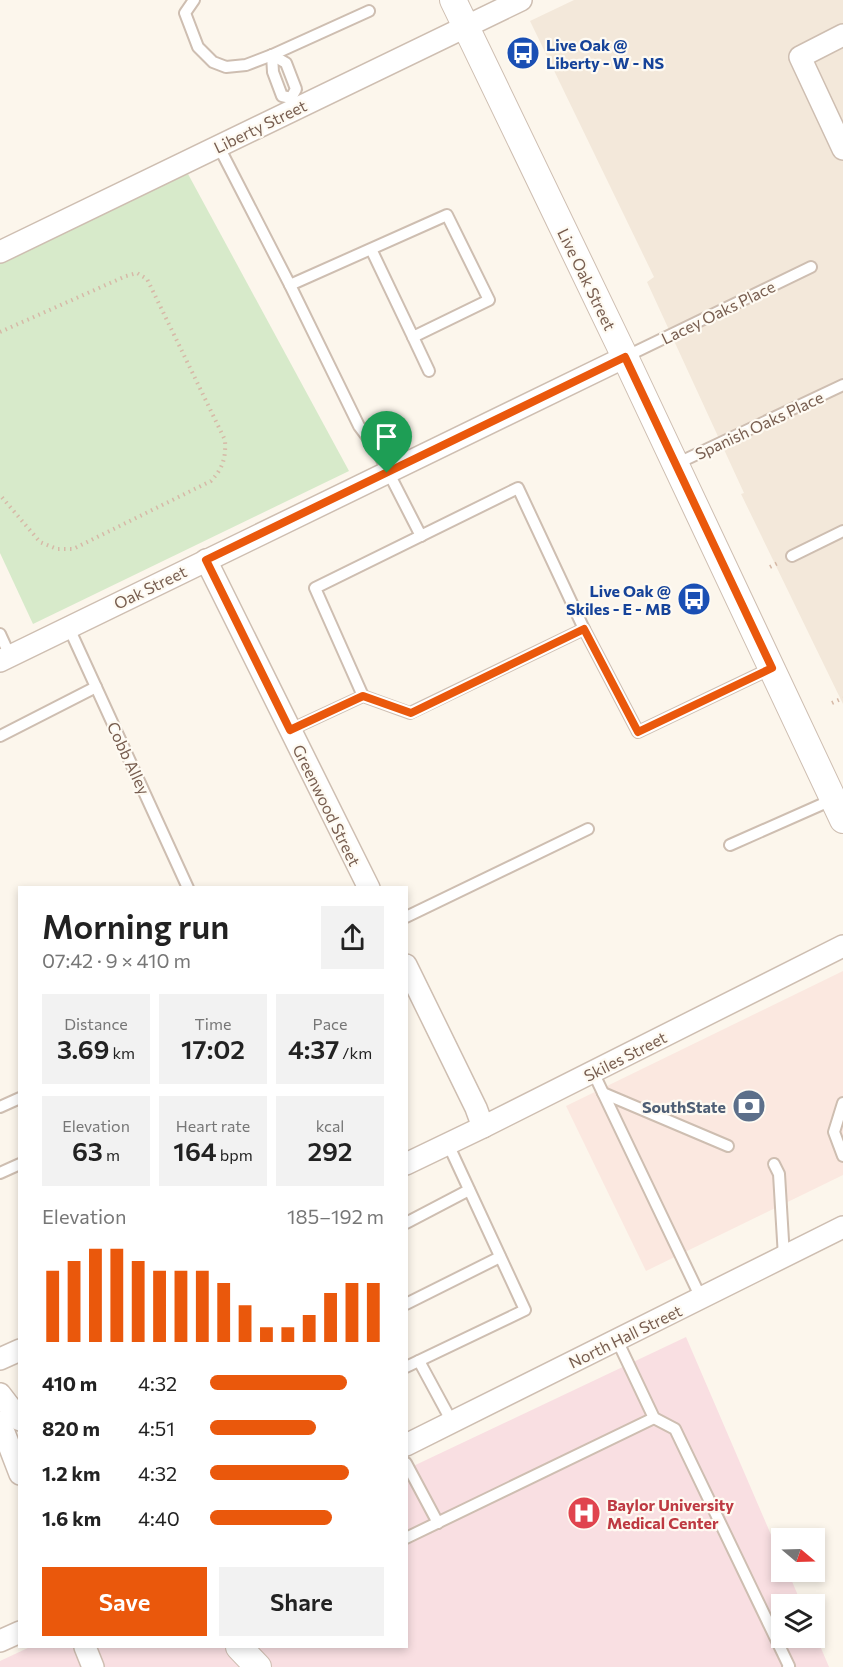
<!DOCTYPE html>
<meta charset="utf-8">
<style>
:root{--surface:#fff;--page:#f2f2f2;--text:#222;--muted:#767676;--accent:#ea580c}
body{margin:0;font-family:Commissioner,sans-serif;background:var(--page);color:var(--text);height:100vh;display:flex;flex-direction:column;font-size:22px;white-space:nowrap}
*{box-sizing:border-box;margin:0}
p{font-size:20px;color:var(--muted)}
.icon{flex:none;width:33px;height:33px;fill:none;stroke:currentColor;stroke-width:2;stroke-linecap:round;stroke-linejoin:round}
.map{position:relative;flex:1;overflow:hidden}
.sheet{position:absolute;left:18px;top:886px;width:390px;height:762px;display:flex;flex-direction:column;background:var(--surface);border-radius:0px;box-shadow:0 3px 9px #0003}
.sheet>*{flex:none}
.needle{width:39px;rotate:109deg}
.tools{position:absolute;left:771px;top:1528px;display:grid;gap:12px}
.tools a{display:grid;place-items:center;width:54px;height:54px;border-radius:0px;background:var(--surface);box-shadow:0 3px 9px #0003;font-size:30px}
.pin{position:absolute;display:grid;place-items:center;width:51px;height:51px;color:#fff;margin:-62px -26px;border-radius:50% 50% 50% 0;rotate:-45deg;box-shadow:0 0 6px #0007}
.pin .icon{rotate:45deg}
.round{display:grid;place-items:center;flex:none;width:63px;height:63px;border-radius:0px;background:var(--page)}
.summary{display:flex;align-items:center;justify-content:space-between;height:102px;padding:0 24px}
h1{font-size:33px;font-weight:600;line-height:45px}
.metrics{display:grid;grid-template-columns:repeat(3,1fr);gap:9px;height:102px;padding:6px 24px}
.metrics div{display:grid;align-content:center;border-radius:0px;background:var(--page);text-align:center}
.metrics b{font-size:26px;font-weight:600}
.metrics small{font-size:16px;font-weight:400}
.metrics p{font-size:16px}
.chart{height:168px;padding:12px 24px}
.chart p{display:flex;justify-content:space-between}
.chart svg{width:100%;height:108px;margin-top:6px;stroke:var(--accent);stroke-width:6}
.action{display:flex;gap:12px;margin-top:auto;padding:12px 24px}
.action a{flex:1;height:69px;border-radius:0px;background:var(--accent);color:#fff;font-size:24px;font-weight:600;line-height:69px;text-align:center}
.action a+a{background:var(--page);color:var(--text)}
ul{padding:0 24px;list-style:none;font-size:20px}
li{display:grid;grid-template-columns:96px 72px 1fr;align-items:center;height:45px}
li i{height:15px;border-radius:8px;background:var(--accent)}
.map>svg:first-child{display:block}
.residential{fill:#f3e8da}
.commercial{fill:#fbe8e0}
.medical{fill:#f9dfe2}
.green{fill:#d7eaca}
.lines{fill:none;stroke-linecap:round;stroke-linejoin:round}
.service-casing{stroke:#cebeb1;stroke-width:14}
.minor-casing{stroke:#cebeb1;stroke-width:24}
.tertiary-casing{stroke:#cebeb1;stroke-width:28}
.path{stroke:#d6b9a7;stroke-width:4;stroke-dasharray:1.5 4.5;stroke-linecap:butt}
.service{stroke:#fff;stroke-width:10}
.minor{stroke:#fff;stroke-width:21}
.tertiary{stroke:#fff;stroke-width:26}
.route-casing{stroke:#fff;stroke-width:12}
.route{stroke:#ea580c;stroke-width:8}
.labels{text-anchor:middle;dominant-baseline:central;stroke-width:4.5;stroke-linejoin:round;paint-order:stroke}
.transit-label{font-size:16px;font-weight:bold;fill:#164399;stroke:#fefaf2;text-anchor:start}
.street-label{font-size:16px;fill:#775d4f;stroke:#fefaf2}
.service-label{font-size:16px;font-weight:bold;fill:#4e5e75;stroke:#fefaf2;text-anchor:end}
.health-label{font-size:16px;font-weight:bold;fill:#be3a42;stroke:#fefaf2;text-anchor:start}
</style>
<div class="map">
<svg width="843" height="1667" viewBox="0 0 843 1667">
<rect width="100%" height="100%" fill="#fcf6ec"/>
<path class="residential" d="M574,0H843V704L741,494L744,493L647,282L654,277L530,21Z"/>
<path class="commercial" d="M843,971V1175L646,1271L566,1106Z"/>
<path class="medical" d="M686,1337L781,1558L782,1572H788L802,1605H782V1638H814L815,1634L829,1667H0V1661L30,1647H406L407,1469Z"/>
<path class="green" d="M188,174L349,471L33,624L0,553V261Z"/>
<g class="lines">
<g class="service-casing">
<g id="service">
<path d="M194,0L185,13L198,47L213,62L226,67L246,65L272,55L369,11"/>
<path d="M272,55L286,63L296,89L291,98"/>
<path d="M272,55L273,72L282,96L291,98"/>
<path d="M219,147L290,285L359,426L377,450L421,536"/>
<path d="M290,285L447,215L489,300L413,337L371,249"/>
<path d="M413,337L429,371"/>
<path d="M625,357L811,267"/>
<path d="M676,464L843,385"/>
<path d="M792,556L843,531"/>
<path d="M69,628L188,888"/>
<path d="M0,634L10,656"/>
<path d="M363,696L315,588L518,488L584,629"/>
<path d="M290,730L363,696L410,713L584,629L638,732L772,668"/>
<path d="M0,736L96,687"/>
<path d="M730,845L834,799"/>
<path d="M406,917L588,829"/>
<path d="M593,1072L701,1298"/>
<path d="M603,1093L728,1146"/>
<path d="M843,1103L834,1132L843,1156"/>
<path d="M0,1107L20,1098"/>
<path d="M774,1164L779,1174L784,1257"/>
<path d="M0,1173L20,1164"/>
<path d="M406,1223L469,1190"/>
<path d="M406,1304L500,1257"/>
<path d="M617,1340L654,1418L675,1429L789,1666L788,1667"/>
<path d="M419,1361L452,1422"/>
<path d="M406,1367L525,1310L448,1144"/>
<path d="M406,1463L438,1523"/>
<path d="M406,1538L654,1418"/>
</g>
</g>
<g class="minor-casing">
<g id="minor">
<path d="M843,35L800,57L843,149"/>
<path d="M0,252L521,0"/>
<path d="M206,560L369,888"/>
<path d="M0,661L625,357"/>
<path d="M406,965L476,1108L483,1127"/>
<path d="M406,1164L483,1127L843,946"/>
<path d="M0,1359L20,1350"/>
<path d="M0,1394L20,1420"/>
<path d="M0,1422L20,1474"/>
<path d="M406,1445L843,1227"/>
<path d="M0,1641L20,1632"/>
<path d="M85,1647L93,1667"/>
</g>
</g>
<g class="tertiary-casing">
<g id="tertiary">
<path d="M453,0L625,357L843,820"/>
<path d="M239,1647L258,1667"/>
</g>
</g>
<g class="path">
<path d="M0,332L126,276L137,273L147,279L225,440C226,458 223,468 211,481L73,549H57L40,542L0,495"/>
<path d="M770,567L778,563"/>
<path d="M832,703L843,698"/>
</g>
<use href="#service" class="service"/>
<use href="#minor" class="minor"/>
<use href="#tertiary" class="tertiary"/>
</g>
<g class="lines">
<g class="route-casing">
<path id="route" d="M625,357L772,668L638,732L584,629L411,713L363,696L290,730L206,560Z"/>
</g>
<use href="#route" class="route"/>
</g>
<defs>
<g id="bus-disc" transform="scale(1.725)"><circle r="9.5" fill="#1a4fb4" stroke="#fefaf2"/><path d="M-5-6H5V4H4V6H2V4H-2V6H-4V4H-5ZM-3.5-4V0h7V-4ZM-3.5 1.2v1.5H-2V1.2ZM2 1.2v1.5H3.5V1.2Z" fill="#fff"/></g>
<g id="bank-disc" transform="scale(1.725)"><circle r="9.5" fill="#5c6f8a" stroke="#fefaf2"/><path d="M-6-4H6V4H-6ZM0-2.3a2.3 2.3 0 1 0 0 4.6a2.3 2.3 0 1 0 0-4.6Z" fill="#fff"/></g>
<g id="hospital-disc" transform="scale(1.725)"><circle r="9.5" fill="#e0444e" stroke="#fefaf2"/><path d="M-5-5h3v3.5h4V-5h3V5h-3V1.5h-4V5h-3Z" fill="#fff"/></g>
</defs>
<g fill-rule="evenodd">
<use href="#bus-disc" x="523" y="53"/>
<use href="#bus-disc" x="694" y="599"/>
<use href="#bank-disc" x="749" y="1106"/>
<use href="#hospital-disc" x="584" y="1513"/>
</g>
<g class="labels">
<g class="transit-label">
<text x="546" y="44">Live Oak @<tspan x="546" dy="18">Liberty - W - NS</tspan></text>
<text x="671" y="590" text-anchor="end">Live Oak @<tspan x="671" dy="18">Skiles - E - MB</tspan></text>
</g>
<g class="street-label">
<text transform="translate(260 126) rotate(-26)">Liberty Street</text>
<text transform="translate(587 279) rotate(64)">Live Oak Street</text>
<text transform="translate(718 312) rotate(-26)">Lacey Oaks Place</text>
<text transform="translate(759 425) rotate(-25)">Spanish Oaks Place</text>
<text transform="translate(150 587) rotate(-26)">Oak Street</text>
<text transform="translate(129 758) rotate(65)">Cobb Alley</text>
<text transform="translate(327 805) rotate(64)">Greenwood Street</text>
<text transform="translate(625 1056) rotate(-27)">Skiles Street</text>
<text transform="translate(625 1336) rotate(-26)">North Hall Street</text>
</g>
<g class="service-label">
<text x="726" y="1106">SouthState</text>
</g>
<g class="health-label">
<text x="607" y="1504">Baylor University<tspan x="607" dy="18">Medical Center</tspan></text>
</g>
</g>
</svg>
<div class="tools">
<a><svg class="needle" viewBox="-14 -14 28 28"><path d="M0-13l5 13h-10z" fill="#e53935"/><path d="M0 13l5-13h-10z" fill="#767676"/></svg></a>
<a><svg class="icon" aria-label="layers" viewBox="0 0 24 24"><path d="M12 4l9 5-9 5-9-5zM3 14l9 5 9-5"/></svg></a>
</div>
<div class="pin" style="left:387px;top:473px;background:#1e9e55"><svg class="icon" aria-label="arrive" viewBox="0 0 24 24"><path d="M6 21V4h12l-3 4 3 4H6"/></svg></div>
<section class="sheet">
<div class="summary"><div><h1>Morning run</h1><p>07:42 · 9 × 410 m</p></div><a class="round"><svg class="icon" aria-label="share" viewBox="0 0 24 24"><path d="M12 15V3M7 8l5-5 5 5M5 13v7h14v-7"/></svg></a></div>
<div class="metrics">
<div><p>Distance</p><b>3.69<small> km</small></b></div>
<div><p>Time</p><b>17:02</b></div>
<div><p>Pace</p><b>4:37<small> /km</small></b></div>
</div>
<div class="metrics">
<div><p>Elevation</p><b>63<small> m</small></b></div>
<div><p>Heart rate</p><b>164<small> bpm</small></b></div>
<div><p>kcal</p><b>292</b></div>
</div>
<div class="chart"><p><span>Elevation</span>185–192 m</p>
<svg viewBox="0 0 160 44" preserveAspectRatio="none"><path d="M5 44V15M15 44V11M25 44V6M35 44V6M45 44V11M55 44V15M65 44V15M75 44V15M85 44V20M95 44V29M105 44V38M115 44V38M125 44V33M135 44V24M145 44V20M155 44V20"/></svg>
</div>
<ul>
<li><b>410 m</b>4:32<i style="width:79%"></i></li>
<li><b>820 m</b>4:51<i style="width:61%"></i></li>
<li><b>1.2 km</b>4:32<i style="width:80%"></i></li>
<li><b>1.6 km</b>4:40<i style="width:70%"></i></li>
</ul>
<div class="action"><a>Save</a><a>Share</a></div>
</section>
</div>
